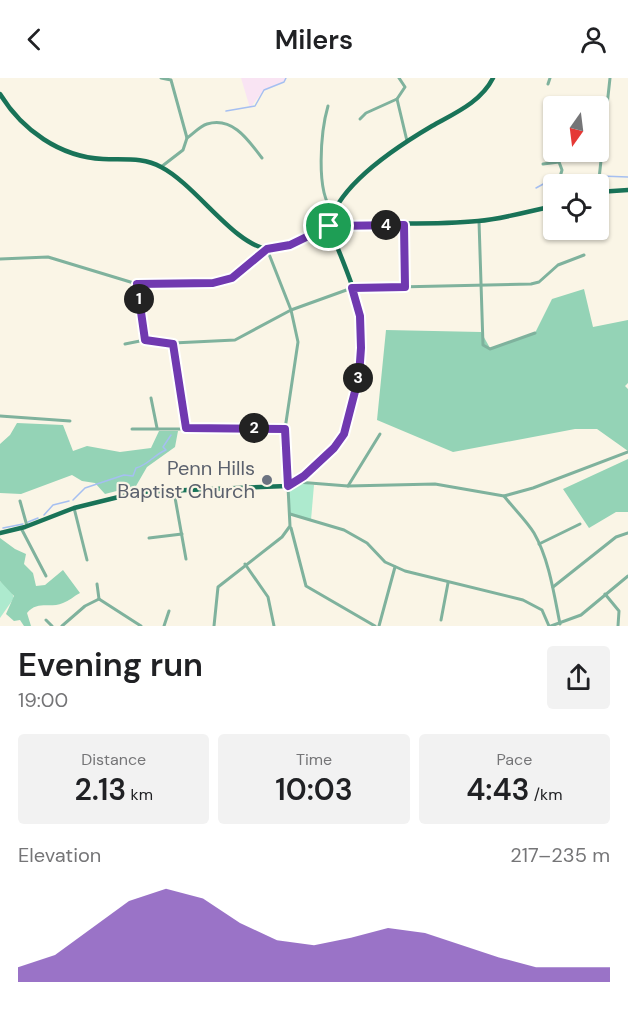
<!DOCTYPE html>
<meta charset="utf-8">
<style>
:root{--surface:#fff;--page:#f2f2f2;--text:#202124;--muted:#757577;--accent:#7039b0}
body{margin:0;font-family:"DM Sans",sans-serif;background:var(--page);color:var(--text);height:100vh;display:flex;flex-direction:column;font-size:22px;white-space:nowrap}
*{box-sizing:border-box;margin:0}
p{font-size:20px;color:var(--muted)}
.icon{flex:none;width:33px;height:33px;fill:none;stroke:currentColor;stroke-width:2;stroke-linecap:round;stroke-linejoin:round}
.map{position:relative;height:548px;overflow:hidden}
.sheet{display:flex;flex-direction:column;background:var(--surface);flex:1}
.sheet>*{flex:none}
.needle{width:39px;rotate:194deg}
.controls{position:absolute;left:543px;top:18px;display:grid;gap:12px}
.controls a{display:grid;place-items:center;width:66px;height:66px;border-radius:6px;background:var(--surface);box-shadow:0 2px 4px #0004;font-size:30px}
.pin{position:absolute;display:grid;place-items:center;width:51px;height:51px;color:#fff;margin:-26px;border:3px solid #fff;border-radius:50%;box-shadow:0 2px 6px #0007}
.km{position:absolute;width:30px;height:30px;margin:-15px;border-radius:50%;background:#222;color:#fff;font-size:16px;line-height:30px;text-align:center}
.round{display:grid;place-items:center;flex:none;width:63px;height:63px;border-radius:6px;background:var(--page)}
.headline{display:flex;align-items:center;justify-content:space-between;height:102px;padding:0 18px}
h1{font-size:33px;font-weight:600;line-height:45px}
.stats{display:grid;grid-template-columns:repeat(3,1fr);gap:9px;height:102px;padding:6px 18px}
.stats div{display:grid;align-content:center;border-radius:6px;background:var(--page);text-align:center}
.stats b{font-size:30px;font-weight:600}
.stats small{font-size:16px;font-weight:400}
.stats p{font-size:16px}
.chart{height:168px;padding:12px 18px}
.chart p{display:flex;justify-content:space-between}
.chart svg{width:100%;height:108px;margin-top:6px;fill:var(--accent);opacity:.7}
header{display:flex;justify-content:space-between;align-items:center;height:78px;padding:0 18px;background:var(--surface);font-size:27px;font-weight:600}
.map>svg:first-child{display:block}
.education{fill:#f9e4f3}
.green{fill:#adeace}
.forest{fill:#94d3b6}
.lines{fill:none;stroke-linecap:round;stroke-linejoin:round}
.stream{stroke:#a5bff1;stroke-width:1.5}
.minor{stroke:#7fb29d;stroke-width:3}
.major{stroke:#197358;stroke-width:4.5}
.route-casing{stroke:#fff;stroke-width:12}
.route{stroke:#7039b0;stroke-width:8}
.worship-dot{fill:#6b7280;stroke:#faf5e6;stroke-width:2}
.labels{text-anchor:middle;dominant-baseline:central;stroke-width:4.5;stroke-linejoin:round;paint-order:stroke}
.worship-label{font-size:20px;fill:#5b616d;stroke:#faf5e6;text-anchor:end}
</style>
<header><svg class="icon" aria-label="back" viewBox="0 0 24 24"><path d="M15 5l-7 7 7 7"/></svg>Milers<svg class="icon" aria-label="person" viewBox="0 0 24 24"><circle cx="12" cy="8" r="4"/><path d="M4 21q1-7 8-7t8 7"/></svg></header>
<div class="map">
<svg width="628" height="548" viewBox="0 0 628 548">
<rect width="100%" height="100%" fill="#faf5e6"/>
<path class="education" d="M241,0H285L286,2L264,12L250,30Z"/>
<g class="green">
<path d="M296,404L314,407L311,442L290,436L287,408Z"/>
<path d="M0,503L11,512L14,520L0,540Z"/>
</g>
<g class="forest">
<path d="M584,211L593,249L628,242V305L625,308L628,311V373L597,351H575L453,374L377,342L386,252L481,254L490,270L535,255L552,221Z"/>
<path d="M17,345L63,347L73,373L87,368L120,374L151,370L159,353H178L175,369L147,389L136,408L105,416L95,405L82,403L72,397L21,416L0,415V366L10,357Z"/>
<path d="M628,381V434H616L589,450L563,411Z"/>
<path d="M0,460L15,471L26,476L24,486L33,495L36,508L45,507L63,492L80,515C74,518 69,523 63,525C50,531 38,522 27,535L31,548H24L20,542L14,543L6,536L14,518L0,503Z"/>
</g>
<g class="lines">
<g class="stream">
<path d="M226,33L255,28L264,12L284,4L286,0"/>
<path d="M601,98L628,99"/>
<path d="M536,110L558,98"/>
<path d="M73,422L85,410L124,397L133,398L136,390C148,387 155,376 166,372L163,369L171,357"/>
<path d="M44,437L53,427L69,423"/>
<path d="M28,444L38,440"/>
<path d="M3,450L23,446"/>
</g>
<g class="minor">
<path d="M161,0L171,2L187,60L183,72L161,89"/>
<path d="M399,0L405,9L397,21L407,63"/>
<path d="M548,6L550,0"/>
<path d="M328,28C321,52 315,115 333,133"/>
<path d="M360,41L366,35L397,21"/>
<path d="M187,60C193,56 200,48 207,46C233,38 249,63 262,80"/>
<path d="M543,86L559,84L562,92L558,106"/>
<path d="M598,110L610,0"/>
<path d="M479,143L483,267L490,271L535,255"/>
<path d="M404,147L405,209"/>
<path d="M0,181L48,179L137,206L213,205L232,200L267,171L291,232L298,264L285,351L290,448L282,459L218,509L214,548"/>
<path d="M137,206L145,262"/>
<path d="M173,265L186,350"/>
<path d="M125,266L145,262L173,265L235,262L291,232L352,210L531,206L539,204L558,187L584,177"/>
<path d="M151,320L157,350"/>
<path d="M0,338L70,343"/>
<path d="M132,351H285"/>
<path d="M297,404L348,408L435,406L504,418L533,410L628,374"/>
<path d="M348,408L380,356"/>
<path d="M174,414L186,481"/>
<path d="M504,418C514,431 526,442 534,455C549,481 554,516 560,546"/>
<path d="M20,423L27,448"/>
<path d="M74,430L87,482"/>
<path d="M290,436L344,452L367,465L385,484L405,493L523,522L542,532L549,548"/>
<path d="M21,450L46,498"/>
<path d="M291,450L306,508L375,548"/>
<path d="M149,460L182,456"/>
<path d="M539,466L580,446"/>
<path d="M245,486L268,519L274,548"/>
<path d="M97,506L99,521"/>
<path d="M553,509L616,459L628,455"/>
<path d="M605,516L619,533L618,548"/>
<path d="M46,542L52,548"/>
<path d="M441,542L448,505"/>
<path d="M62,548L85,528L99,521L141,548"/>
<path d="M164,548L169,533"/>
<path d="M379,548L395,489"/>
<path d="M551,548L581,537L628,498"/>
</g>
<g class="major">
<path d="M0,16C22,52 60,79 103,81C124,82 143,79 161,89C196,107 234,167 268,171C293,174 310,151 332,148C380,143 429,148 478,143C503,141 529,133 554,128"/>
<path d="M598,114L628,112"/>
<path d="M329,148C337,107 398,68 432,48C455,35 481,24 493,0"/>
<path d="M0,455L25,449L74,430L139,414L287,408C307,401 332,378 342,360C358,332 366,261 359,230C352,202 339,175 329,148"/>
</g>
</g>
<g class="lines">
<g class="route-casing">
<path id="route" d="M404,147L405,209L352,210L360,238L361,270L359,298L344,356L334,370L304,398L288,408L285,351L186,350L173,266L145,262L137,206L213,205L232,200L267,171L290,167L329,148Z"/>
</g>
<use href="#route" class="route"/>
</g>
<circle class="worship-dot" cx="267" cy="402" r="6"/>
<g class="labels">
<g class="worship-label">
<text x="255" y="390">Penn Hills<tspan x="255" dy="23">Baptist Church</tspan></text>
</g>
</g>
</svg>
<div class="controls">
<a><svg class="needle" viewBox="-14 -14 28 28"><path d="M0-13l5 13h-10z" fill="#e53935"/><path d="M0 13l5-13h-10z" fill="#757577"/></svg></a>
<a><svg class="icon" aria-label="locate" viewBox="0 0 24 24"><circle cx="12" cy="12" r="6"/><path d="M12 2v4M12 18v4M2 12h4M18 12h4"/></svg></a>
</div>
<div class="pin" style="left:329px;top:148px;background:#1e9e55"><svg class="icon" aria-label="arrive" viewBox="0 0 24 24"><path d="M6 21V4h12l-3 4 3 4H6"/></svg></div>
<b class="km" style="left:139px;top:221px">1</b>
<b class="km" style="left:254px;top:350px">2</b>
<b class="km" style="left:358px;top:300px">3</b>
<b class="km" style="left:386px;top:147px">4</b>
</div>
<section class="sheet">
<div class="headline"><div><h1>Evening run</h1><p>19:00</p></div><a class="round"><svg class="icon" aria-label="share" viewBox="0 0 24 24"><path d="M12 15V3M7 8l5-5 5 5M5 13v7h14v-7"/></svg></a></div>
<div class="stats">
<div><p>Distance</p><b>2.13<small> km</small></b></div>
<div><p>Time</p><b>10:03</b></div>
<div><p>Pace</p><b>4:43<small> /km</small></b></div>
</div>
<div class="chart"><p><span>Elevation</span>217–235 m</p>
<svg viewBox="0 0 160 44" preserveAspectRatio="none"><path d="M0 44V38L10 33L20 22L30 11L40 6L50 10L60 20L70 27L80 29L90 26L100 22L110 24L120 29L130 34L140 38L150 38L160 38V44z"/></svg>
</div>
</section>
